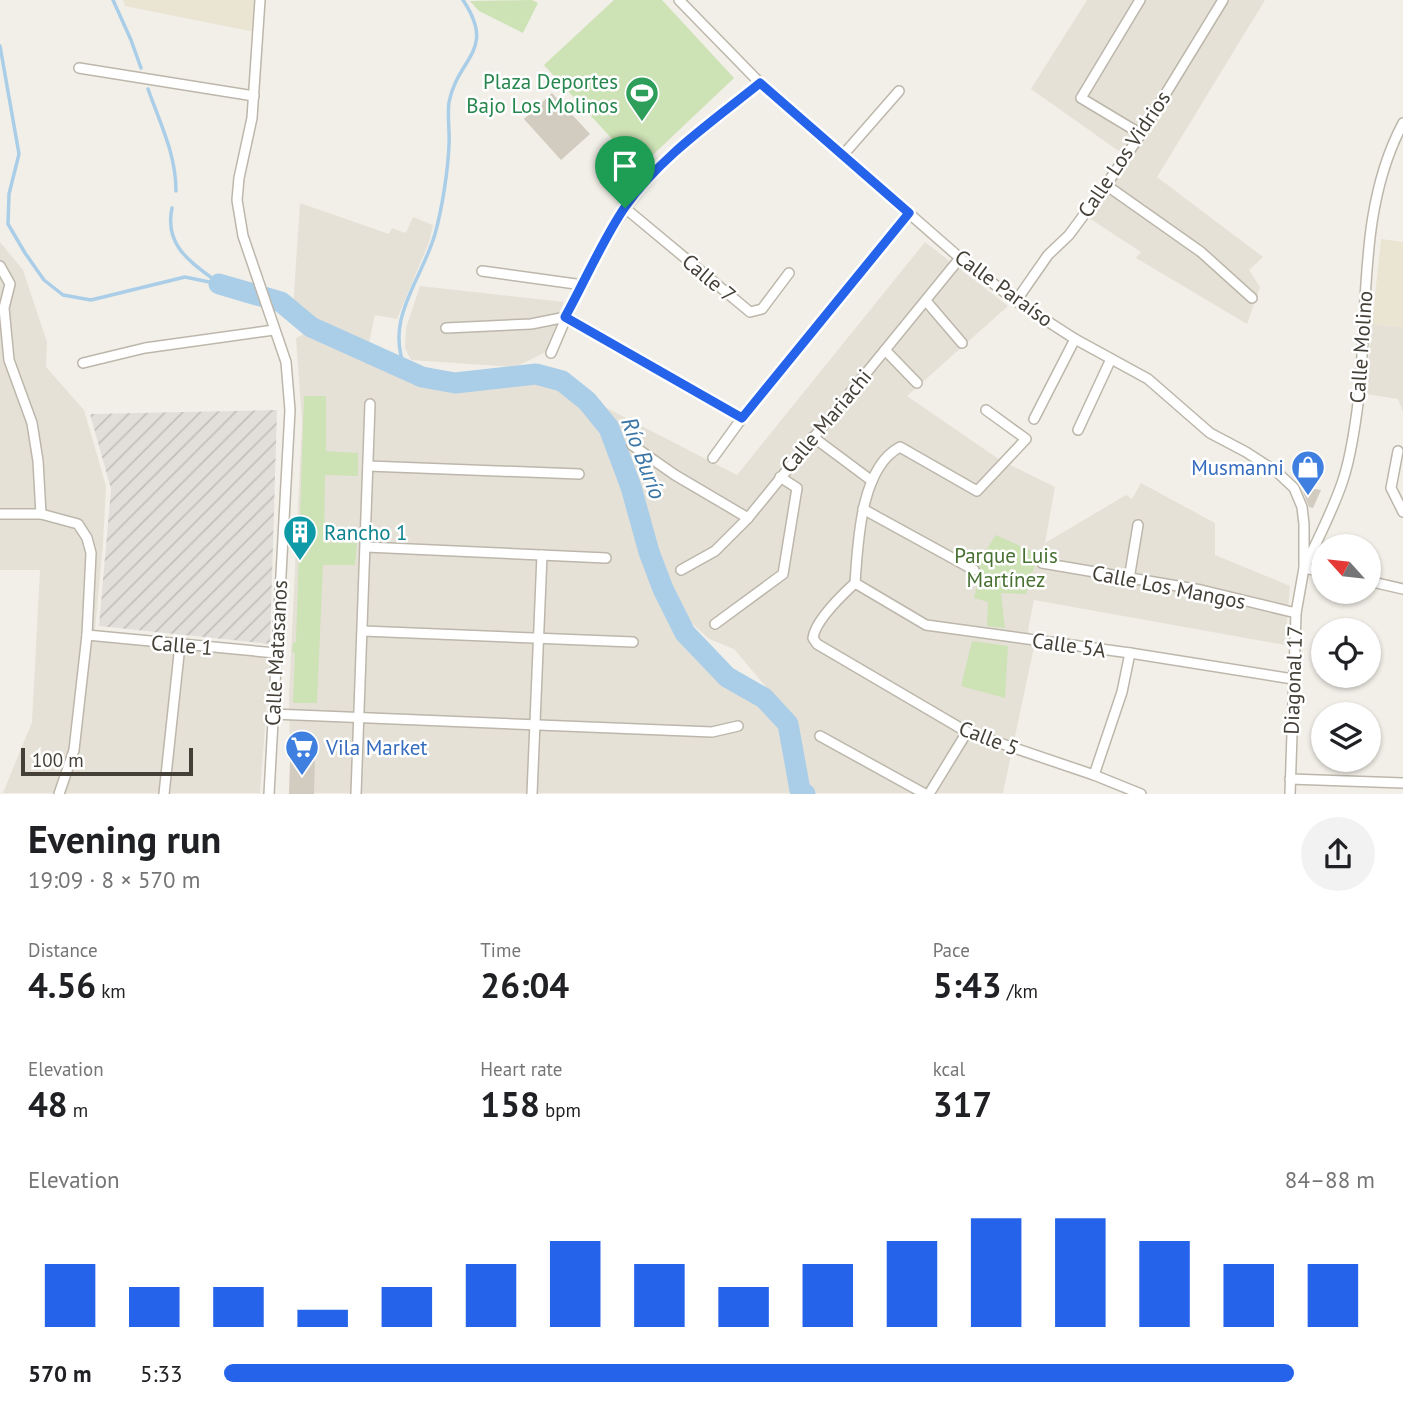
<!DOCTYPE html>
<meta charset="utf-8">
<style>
:root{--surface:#fff;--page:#f2f2f2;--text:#202124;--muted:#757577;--accent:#2563eb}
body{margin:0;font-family:"PT Sans",sans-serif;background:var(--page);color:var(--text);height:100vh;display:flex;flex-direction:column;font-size:26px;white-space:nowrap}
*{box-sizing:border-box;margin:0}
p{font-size:23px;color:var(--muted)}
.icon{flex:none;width:38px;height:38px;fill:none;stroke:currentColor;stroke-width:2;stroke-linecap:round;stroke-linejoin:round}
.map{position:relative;height:794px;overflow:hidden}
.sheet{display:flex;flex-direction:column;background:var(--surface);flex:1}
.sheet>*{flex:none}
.needle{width:46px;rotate:297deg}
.controls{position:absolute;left:1311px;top:534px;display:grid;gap:14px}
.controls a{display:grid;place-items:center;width:70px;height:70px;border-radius:50%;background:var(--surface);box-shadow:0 2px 5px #0004;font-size:35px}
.scale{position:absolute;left:21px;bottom:18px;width:172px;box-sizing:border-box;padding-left:7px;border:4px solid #454037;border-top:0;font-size:19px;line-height:24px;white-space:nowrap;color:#454037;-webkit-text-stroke:5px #fff;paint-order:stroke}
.pin{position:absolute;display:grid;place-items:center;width:60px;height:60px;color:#fff;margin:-72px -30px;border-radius:50% 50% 50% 0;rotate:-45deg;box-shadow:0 0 7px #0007}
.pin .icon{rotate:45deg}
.round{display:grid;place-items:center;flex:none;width:74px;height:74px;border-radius:37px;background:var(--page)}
.overview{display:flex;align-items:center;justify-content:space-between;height:119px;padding:0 28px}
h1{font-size:38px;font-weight:600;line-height:52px}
.stats{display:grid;grid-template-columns:repeat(3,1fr);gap:10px;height:119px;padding:7px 28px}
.stats div{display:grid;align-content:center}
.stats b{font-size:35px;font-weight:600}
.stats small{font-size:19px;font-weight:400}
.stats p{font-size:19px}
.chart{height:196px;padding:14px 28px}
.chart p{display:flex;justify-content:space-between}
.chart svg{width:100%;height:126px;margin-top:7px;stroke:var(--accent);stroke-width:6}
ul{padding:0 28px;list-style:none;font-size:23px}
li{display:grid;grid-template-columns:112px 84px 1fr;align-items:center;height:52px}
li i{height:18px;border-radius:9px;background:var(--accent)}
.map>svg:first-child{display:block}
.residential{fill:#e5e1d7}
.industrial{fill:url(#industrial-furrows)}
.education{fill:#eae4d3}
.green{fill:#cde2b5}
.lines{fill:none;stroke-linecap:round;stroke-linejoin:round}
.stream{stroke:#abcee8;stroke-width:3.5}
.river{stroke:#abcee8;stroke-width:21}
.building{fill:#d2cbbf}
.street-casing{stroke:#bdb7ab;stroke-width:12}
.street{stroke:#fff;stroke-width:9}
.route-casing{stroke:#fff;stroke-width:14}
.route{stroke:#2563eb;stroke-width:9}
.labels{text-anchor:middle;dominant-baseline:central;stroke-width:5;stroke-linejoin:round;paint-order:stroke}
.leisure-label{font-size:21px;fill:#27864d;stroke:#fff;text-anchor:end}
.street-label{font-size:21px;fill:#454037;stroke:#fff}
.shop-label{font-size:21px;fill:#366cbe;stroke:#fff;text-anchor:end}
.culture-label{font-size:21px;fill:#0d838f;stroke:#fff;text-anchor:start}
.park-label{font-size:21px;fill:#477031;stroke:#fff}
.water-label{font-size:23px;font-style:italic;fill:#3c76a5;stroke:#fff}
</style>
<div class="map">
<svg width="1403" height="794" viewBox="0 0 1403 794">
<defs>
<pattern id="industrial-furrows" width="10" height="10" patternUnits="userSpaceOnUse" patternTransform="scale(1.75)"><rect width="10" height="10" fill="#e2ded9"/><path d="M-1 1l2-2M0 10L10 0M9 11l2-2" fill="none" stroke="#c3c0bb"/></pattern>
</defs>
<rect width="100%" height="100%" fill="#f2efe8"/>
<g class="residential">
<path d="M1087,0H1265L1157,177L1263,257L1249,270L1260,287L1247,324L1136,258L1141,252L1089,218L1130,159L1031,89Z"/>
<path d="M300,203L389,234L392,228L406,233L413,217L433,225L429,242L397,319L375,315L369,343L313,321L293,308Z"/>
<path d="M0,242L23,270L47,342L46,367L84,410L106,486L103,544L95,630L271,648L260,793H3L32,722L40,570H0Z"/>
<path d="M925,242L1008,306L907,396L1000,460L1055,487L1045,543L1126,495L1132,499L1141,483L1215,523V555L1290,586L1285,645L1034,600L1028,630L1034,647L1003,793H814L804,785L794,729L789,714L734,649L709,639L685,617L666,572L617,429L597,403L737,475Z"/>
<path d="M420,286L564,302L546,352L515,367L411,360L405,348L406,328Z"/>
<path d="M1372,324L1403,327V412L1398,399L1365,394Z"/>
<path d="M308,332L423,383L457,389L537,379L559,385L609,428L656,589L678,632L717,675L760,704L780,723L794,790L798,793H313L315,762L290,761L289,695L302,422L296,338Z"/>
</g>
<path class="industrial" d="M277,410L270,644L99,626L111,489L90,414Z"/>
<g class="education">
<path d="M123,0H258L255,32L125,6Z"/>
<path d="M1381,239L1403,242V327L1372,324Z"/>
</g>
<g class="green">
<path d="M532,0L538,3L523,33L479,11L470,1Z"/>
<path d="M614,0H662L734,78L639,168L544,65Z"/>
<path d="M304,396H326V451L358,453V476L325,475L324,542L357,543L355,565H323L317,703H293L295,653L292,652L293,643L296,642Z"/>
<path d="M996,535L1038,554L1026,594L1001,593L1005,628L987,626L988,602L974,598L978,581L977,564Z"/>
<path d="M972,641L1008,646L1005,698L961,686Z"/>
</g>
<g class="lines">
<g class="stream">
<path d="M113,0L131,40L141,68"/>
<path d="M0,46L19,154L9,194L8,224L25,253L44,280L63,295L91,300L185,277L219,284"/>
<path d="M148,89C160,123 176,154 176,191"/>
<path d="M172,208C164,246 191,262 217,282"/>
<path d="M406,370C383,320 422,280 435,234C442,209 448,171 449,145C450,131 447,116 449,102C458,57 497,51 463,0"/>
</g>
<path class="river" d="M219,284L281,302L311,327L422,377L455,383L536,374L562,381L587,401L609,428L631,487L649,552L663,589L685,633L727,677L764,698L788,724L800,790L805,794"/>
</g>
<g class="building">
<path d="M552,93L590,134L561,160L524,119Z"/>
<path d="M1301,487L1321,490L1313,508L1309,507Z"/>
<path d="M290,761H315L314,794H289Z"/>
</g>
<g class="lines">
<g class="street-casing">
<g id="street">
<path d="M260,0L252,118L239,178L237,200L243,236L286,362L290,410L269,794"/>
<path d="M679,0L760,83L960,258L1016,301L1075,339L1148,379L1210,433L1246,452L1277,472L1294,488L1302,507L1304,524V568L1296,613L1290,794"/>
<path d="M1140,0L1081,98L1141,134"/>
<path d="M79,68L254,96"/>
<path d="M843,155L899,91"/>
<path d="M1106,185L1201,252L1252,298"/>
<path d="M625,208L750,312L762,309L789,273"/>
<path d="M0,266L10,284L4,308L9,360L32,423L38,461L41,514"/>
<path d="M482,271L583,285"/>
<path d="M926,301L962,343"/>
<path d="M1016,301L1048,255L1069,235L1106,185L1141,134L1223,0"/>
<path d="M446,328L531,324L566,317L742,418"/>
<path d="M885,350L917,383"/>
<path d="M551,353C575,295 612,218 654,173C686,139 724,112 760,83"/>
<path d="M83,363L145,348L274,330"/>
<path d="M986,410L1026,439L977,491L900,447C860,468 858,543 855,583C842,595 815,621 813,638L817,644L967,732L1094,775L1141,794"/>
<path d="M1034,419L1075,339"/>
<path d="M1078,430L1111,359"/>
<path d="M813,437L872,481"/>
<path d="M632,445L675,475L748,518"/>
<path d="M1398,451L1391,488L1403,512"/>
<path d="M713,458L742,418L909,213"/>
<path d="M368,466L579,474"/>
<path d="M863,509L974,570"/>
<path d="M0,514H41L78,524L87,538L91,553L87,635L74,750L59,794"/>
<path d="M366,547L606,558"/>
<path d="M1042,563L1201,590L1296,613"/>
<path d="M1307,563C1319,536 1334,508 1343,480C1350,459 1354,433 1357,411C1370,315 1356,211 1403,123"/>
<path d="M1304,568L1323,572"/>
<path d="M681,570L715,551L748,518L960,258"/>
<path d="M1129,579L1138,525"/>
<path d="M1368,581L1403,589"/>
<path d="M855,583L926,625L1130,653L1293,679"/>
<path d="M715,624L783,574L797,488L780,477"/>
<path d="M363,631L633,642"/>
<path d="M87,635L276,653"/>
<path d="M273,714L712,732L738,726"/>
<path d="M820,736L925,794"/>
<path d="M1094,775L1122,692L1130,653"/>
<path d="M1290,779L1403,783"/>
<path d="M164,794L180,645"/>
<path d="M356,794L370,404"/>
<path d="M532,794L542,555"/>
<path d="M929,794L967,732"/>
</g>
</g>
<use href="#street" class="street"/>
</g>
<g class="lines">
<g class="route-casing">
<path id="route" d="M760,83L909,213L742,418L565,317C584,283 603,239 625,207C660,157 713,121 760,83Z"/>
</g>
<use href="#route" class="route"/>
</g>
<defs>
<g id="stadium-pin" transform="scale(1.75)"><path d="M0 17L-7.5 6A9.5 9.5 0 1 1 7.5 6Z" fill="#2e9e5b" stroke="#fff"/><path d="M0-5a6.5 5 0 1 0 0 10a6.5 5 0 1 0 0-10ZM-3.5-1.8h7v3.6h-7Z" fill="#fff"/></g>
<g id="shop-pin" transform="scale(1.75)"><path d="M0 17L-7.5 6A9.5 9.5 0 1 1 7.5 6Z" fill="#3f7fe0" stroke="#fff"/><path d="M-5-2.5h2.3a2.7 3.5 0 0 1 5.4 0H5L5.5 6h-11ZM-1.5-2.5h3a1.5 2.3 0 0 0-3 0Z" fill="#fff"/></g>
<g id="building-pin" transform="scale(1.75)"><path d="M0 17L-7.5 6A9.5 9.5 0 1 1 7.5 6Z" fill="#0f9aa8" stroke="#fff"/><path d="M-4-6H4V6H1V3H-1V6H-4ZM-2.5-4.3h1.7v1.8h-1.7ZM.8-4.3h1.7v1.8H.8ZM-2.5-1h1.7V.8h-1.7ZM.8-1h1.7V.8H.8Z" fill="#fff"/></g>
<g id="supermarket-pin" transform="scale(1.75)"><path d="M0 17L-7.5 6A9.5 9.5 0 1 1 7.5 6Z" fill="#3f7fe0" stroke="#fff"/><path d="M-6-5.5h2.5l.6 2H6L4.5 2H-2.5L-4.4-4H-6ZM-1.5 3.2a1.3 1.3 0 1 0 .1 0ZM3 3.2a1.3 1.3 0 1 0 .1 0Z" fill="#fff"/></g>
</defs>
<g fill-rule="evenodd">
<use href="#stadium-pin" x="642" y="93"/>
<use href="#shop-pin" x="1308" y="467"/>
<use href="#building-pin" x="300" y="532"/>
<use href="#supermarket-pin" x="302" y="747"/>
</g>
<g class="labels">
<g class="leisure-label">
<text x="618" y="81">Plaza Deportes<tspan x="618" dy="24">Bajo Los Molinos</tspan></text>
</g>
<g class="street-label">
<text transform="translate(1124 154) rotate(-56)">Calle Los Vidrios</text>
<text transform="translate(709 278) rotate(40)">Calle 7</text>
<text transform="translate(1004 288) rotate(36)">Calle Paraíso</text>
<text transform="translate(1361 347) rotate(-86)">Calle Molino</text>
<text transform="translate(826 421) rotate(-50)">Calle Mariachi</text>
<text transform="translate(1169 587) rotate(11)">Calle Los Mangos</text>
<text transform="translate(182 645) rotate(5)">Calle 1</text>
<text transform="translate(1069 645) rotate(8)">Calle 5A</text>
<text transform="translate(276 653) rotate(-87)">Calle Matasanos</text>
<text transform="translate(1293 680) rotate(-88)">Diagonal 17</text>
<text transform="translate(989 738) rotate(21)">Calle 5</text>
</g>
<g class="shop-label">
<text x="1284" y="467">Musmanni</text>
<text x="326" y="747" text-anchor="start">Vila Market</text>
</g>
<g class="culture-label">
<text x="324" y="532">Rancho 1</text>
</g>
<g class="park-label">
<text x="1006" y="555">Parque Luis<tspan x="1006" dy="24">Martínez</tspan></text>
</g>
<g class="water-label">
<text transform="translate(644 458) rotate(69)">Río Burío</text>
</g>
</g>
</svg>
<div class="controls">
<a><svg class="needle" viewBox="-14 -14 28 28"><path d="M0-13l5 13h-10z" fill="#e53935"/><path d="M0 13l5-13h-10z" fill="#757577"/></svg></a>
<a><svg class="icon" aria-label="locate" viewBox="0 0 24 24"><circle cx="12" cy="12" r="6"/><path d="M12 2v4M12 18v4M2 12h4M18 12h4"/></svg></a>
<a><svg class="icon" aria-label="layers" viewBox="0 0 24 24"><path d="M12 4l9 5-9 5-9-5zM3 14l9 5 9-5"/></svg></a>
</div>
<div class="scale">100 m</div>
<div class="pin" style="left:625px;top:208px;background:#1e9e55"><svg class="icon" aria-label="arrive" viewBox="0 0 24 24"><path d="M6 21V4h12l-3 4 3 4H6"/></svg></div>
</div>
<section class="sheet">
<div class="overview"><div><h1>Evening run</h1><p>19:09 · 8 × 570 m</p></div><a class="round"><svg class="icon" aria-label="share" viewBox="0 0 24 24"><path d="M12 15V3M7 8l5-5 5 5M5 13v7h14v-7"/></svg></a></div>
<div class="stats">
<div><p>Distance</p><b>4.56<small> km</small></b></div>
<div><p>Time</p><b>26:04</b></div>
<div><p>Pace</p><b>5:43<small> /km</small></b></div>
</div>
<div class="stats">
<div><p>Elevation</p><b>48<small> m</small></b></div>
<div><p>Heart rate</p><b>158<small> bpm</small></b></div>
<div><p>kcal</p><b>317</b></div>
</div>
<div class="chart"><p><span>Elevation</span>84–88 m</p>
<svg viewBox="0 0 160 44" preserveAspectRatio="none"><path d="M5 44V22M15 44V30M25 44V30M35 44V38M45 44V30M55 44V22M65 44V14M75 44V22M85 44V30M95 44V22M105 44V14M115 44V6M125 44V6M135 44V14M145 44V22M155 44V22"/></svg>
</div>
<ul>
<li><b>570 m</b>5:33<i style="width:93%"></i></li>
</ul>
</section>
